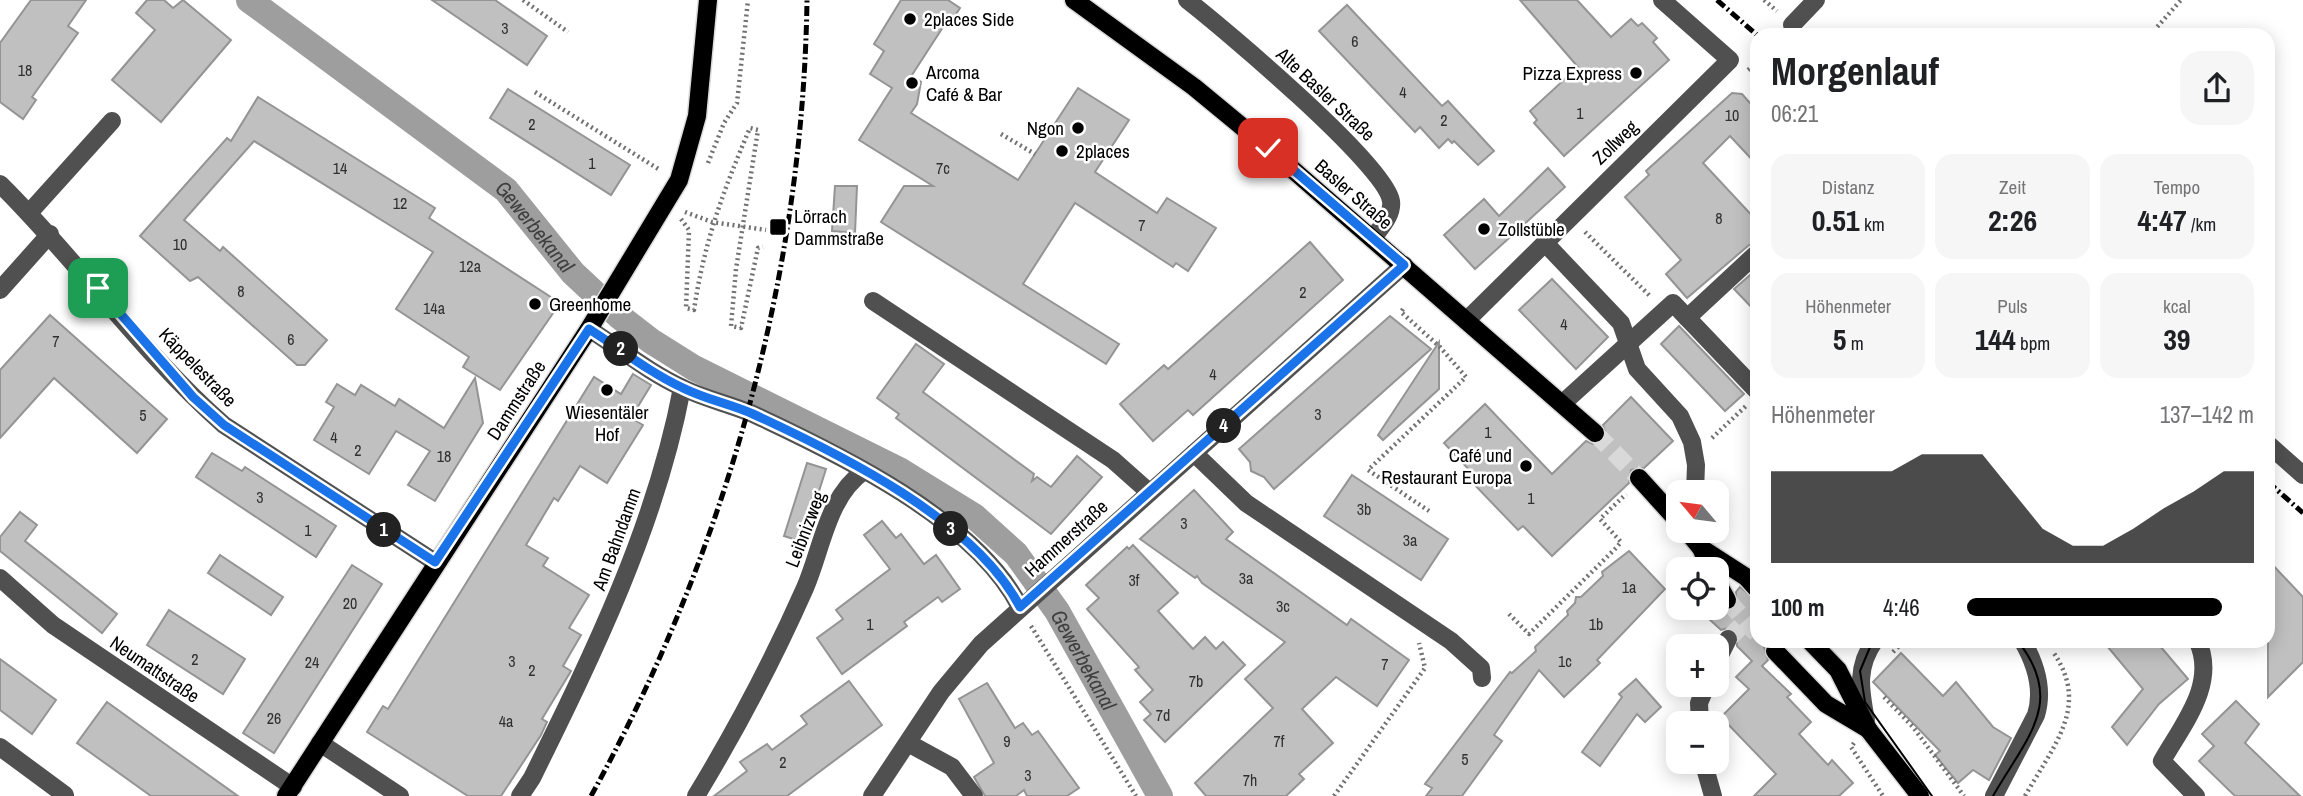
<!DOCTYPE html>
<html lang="de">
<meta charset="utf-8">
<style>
:root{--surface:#fff;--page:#f6f6f6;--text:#202124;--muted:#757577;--accent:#000}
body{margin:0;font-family:"Archivo Narrow",sans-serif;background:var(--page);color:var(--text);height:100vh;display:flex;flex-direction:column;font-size:26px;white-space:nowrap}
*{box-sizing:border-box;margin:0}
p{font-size:23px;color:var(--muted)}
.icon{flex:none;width:38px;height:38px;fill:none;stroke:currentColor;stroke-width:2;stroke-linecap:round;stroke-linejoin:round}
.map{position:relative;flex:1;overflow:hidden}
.side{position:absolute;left:1750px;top:28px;width:525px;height:620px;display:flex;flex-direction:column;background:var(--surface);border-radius:21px;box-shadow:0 4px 18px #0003}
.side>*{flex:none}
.needle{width:46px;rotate:299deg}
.tools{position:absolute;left:1666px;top:480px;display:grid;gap:14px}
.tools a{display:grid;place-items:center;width:63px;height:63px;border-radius:14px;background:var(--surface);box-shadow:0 4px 18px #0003;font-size:35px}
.pin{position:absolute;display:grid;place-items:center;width:60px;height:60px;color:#fff;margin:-30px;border-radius:14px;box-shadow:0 4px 10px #0006}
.km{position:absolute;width:35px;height:35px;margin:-18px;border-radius:50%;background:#222;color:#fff;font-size:19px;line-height:35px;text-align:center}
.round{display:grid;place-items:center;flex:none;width:74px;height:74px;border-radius:21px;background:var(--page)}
.head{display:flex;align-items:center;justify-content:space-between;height:119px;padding:0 21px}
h1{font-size:38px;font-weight:700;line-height:52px}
.metrics{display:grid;grid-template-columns:repeat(3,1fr);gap:10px;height:119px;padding:7px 21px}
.metrics div{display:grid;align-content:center;border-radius:18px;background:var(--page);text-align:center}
.metrics b{font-size:30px;font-weight:700}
.metrics small{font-size:19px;font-weight:400}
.metrics p{font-size:19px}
.chart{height:196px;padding:14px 21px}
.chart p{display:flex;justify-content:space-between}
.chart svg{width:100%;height:126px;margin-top:7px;fill:var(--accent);opacity:.7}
ul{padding:0 21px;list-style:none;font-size:23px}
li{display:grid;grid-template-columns:112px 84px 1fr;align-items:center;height:52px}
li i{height:18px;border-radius:9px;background:var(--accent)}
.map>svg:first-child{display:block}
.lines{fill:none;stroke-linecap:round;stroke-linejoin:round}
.canal{stroke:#9e9e9e;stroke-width:26}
.building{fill:#c0c0c0;stroke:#949494;stroke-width:2}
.minor-tunnel{stroke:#d9d9d9;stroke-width:18;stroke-dasharray:18 9;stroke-linecap:butt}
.major-tunnel{stroke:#d9d9d9;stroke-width:18;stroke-dasharray:18 9;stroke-linecap:butt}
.major-casing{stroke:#dbdbdb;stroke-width:21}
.path{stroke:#727272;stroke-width:4.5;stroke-dasharray:2 3.5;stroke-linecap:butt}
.minor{stroke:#505050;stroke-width:18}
.major{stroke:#000;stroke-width:18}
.tram{stroke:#000;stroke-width:2}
.rail{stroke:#000;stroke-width:5;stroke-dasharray:10 3.5 2 3.5;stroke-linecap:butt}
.route-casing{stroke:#fff;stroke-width:14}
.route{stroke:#1a73e8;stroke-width:9}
.poi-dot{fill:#000;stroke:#fff;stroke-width:2.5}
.labels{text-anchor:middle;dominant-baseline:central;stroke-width:5;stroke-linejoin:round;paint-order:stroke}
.number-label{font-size:16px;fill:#303030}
.poi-label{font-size:19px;fill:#000;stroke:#fff;text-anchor:start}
.street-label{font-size:19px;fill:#000;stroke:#fff}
.water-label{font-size:21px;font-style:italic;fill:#3f3f3f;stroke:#fff}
</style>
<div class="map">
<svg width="2303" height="796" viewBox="0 0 2303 796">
<rect width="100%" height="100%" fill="#fff"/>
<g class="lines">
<path class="canal" id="s1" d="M249,0L506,190L573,273L620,317L651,341L694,368L901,471L974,516L1016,554L1057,611L1160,796"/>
</g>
<g class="building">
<path d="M31,0H86L68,26L78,33L32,97L36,100L23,119L0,102V43Z"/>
<path d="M147,0H164L173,8L183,0L231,40L161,122L112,80L155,30L136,13Z"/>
<path d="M432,0H495L547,36L527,65Z"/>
<path d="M901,0H948L960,8L948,26L945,24L912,75L921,82L917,104L911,113L1018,180L1078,88L1129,120L1095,172L1157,213L1167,198L1216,228L1188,271L1176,263L1173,267L1075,203L1023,284L1119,344L1106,364L881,222L904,186H933L859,140L892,88L870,74L884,51L874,44Z"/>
<path d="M1520,0H1577L1611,37L1631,19L1638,26L1642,23L1657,38L1653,42L1669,60L1564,156L1534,123L1537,120L1530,111L1578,67Z"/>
<path d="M1347,5L1442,106L1448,101L1494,151L1478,165L1454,141L1452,143L1448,139L1439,148L1420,127L1415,132L1319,31Z"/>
<path d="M508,89L630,165L611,195L490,118Z"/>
<path d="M1732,93L1742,94L1757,111V165L1730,136L1703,163L1757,221V242L1749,245L1687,298L1666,274L1681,260L1625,197L1649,175L1646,171Z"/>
<path d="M258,97L435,208L429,218L560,303L500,390L463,367L469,357L396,309L433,252L254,141L184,220L220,251L223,247L327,340L305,365H297L198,277L190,281L140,236L227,138L231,141Z"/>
<path d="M1548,168L1565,187L1475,269L1444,235L1484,199L1499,216Z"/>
<path d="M835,186H857L855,233L832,231Z"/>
<path d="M1310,242L1343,280L1193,415L1188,410L1153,441L1120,404L1164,365L1168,369Z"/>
<path d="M1757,269V313L1734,289Z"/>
<path d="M1552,279L1608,337L1576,369L1519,310Z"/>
<path d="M50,315L167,419L137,453L54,378L0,438V370Z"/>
<path d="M1390,316L1431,349L1274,489L1264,477L1251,471L1250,462L1239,449Z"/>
<path d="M1679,326L1744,394L1725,411L1661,344Z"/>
<path d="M1439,342V389L1383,440L1378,435Z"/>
<path d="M916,344L944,364L923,392L1034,474L1032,481L1037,477L1051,487L1077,456L1102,477L1051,534L896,418L899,414L877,398Z"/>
<path d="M633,374L651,385L631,418L643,425L607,483L580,466L558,501L554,498L526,545L548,558L543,566L589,595L569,628L581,635L563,666L571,671L542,719L547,722L541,735L501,796H468L367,732L383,706L388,709L594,377L621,394Z"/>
<path d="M475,378L483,423L435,501L408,485L430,451L396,431L369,474L314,440L334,407L326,402L337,384L355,395L361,385L395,406L399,399L444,428Z"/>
<path d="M1631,397L1673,441L1644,468L1631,470L1629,483L1552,556L1523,526L1518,530L1469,479L1473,474L1444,443L1485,404L1552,474L1586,441L1593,444L1603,441L1606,435L1603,425Z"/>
<path d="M212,453L242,471L245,467L336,526L316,557L196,477Z"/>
<path d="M807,463L826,469L803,542L784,536Z"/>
<path d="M1352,475L1448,539L1421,580L1324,516Z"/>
<path d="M1194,490L1233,532L1226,539L1347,625L1351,619L1409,660L1377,706L1336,677L1302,709L1333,743L1299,774L1304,779L1286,796H1206L1195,783L1273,708L1245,679L1285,642L1202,583L1197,576L1195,578L1140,539Z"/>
<path d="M20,512L37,525L25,541L117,614L102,633L0,551V537Z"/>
<path d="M882,521L896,538L901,534L924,564L936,555L960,589L942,602L938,597L904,622L907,626L842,674L817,638L843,619L836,610L890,569L864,535Z"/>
<path d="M1133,545L1178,593L1158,611L1193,649L1205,637L1216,649L1223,642L1245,665L1165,742L1144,720L1151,714L1140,702L1153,690L1135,670L1139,667L1087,609L1099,598L1086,585L1127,547L1129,549Z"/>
<path d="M1629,551L1665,589L1597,660L1600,663L1564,697L1539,670L1494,735L1502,741L1462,796H1426L1432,788L1425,784L1510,672L1512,673L1536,651L1535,647L1568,615L1567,611L1575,603L1576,597H1581L1603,576L1602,572Z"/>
<path d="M220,555L283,597L271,615L208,573Z"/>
<path d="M2268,560L2303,597V662L2268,697Z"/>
<path d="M352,565L382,584L274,753L243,733Z"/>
<path d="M1740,587L1757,600V640H1771L1764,647L1768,660L1762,666L1791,694L1787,697L1811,722L1799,734L1828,765L1832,760L1853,783L1839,796H1754L1776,774L1721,717L1749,689L1736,677L1752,661L1737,646V632L1728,628L1721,630L1709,619L1720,608L1727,611L1736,606V592Z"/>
<path d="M169,610L245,659L223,694L147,645Z"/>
<path d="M2102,640H2155L2188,679L2159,704L2127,745L2112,727L2143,689Z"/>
<path d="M1901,653L1943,696L1956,682L1993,727L2011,738L1989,780L1973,770L1958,783L1935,755L1940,751L1873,682Z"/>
<path d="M0,659L56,700L32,734L0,710Z"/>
<path d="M1636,679L1661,707L1645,722L1637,714L1600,766L1582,752L1622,697L1619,694Z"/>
<path d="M849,681L882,725L787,796H714L747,771L740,762L767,744L772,750L807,724L801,716Z"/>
<path d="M987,683L1015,728L1023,723L1032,735L1038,731L1079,788L1067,796H1027L1024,790L1016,796H985L974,777L994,763L959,699Z"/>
<path d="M2236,701L2259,724L2245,743L2300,796H2235L2199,761L2214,746L2202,734Z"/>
<path d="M107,702L172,749L238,796H151L77,743Z"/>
</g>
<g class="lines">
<path class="minor-tunnel" d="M1728,639L1745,622"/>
<g class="major-tunnel">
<path d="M1595,433L1639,478"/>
<path d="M1727,600L1757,634"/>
</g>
<g class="major-casing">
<g id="major">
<path d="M1074,0L1194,87L1268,148L1595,433"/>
<path d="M1639,478L1678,521"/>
<path d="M1686,530L1701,548L1710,569"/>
<path d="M1701,548L1746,577L1757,589"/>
<path d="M1717,582L1727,600"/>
<path d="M1809,640L1838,670L1868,729L1920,796"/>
<path d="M1775,651L1826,704L1868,729"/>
<path d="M286,796L589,329L679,180L697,116L708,0"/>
</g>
</g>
<g class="path">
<path d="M523,0L568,32"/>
<path d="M1764,0L1777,11"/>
<path d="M2150,35L2181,0"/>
<path d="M1748,70L1757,63"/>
<path d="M535,92L660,170"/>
<path d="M1001,134L1035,154"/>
<path d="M1280,134L1287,125"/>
<path d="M708,163L724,123L737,103L748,0"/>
<path d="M685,212L712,222L766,230"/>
<path d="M681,219L689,230L686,308L694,310C704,243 723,191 750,128L758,130L736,269L731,326L741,328L758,248L763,247"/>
<path d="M1585,232L1651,297"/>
<path d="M1403,309L1401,312L1440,347L1466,377L1368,470L1429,511"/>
<path d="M1712,438L1746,406"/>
<path d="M1509,614L1529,634L1616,548L1621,542L1600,519L1626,494"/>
<path d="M1031,626L1136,796"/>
<path d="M1893,652L1905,640"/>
<path d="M1884,697L1913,727L1964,796"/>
<path d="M1854,743L1851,747L1883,796"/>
<path d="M1334,796L1425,668L1419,643"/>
<path d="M2025,796C2053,746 2091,706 2053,652"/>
</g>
<g class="minor">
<path d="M1187,0C1223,28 1386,165 1391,201C1393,215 1381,227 1373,238"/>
<path d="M1792,25L1816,0"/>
<path d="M0,184C78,261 142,353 224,425L435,562"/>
<path d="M29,213L112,121"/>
<path d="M1545,243L1621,323L1637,369L1680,416L1692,442L1696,465L1695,492"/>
<path d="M0,290L50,234"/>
<path d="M873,301L1113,460L1149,492"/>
<path d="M1687,318L1757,253"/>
<path d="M1468,319L1730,60L1662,0"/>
<path d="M589,329C619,348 650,373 683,388C705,399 730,404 753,414C839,454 976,520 1020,607"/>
<path d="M1563,403L1673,303L1757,391"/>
<path d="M2268,444L2303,475"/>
<path d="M1194,453L1246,503L1451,641L1481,668L1482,678"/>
<path d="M0,578L53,625L293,787"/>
<path d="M1717,661L1728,639"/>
<path d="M1866,720C1860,689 1856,667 1875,640"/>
<path d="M1700,723L1699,703L1707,684"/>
<path d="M320,743L400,796"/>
<path d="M908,743L952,767L974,796"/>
<path d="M0,747L65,795"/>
<path d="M1703,761L1713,796"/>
<path d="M520,796L532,778C594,652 656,526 682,388"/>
<path d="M696,796C736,730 774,658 805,588C822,549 827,497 864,471"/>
<path d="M872,796L941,692L981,644L1404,265"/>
<path d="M1994,796L2036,715C2044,689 2036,664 2022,640"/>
<path d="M2196,796L2162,761C2183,724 2218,683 2197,640"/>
</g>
<use href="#major" class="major"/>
<g class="tram">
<path d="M1873,640L1860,671L1865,702L1932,796"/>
<path d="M1993,796C2026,738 2067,702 2017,640"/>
</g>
<g class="rail">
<path d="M1717,0L1757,35"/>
<path d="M2268,482L2303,513"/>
<path d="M591,796C725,553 803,278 807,0"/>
</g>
</g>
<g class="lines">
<g class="route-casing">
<path id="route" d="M98,288L193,397L224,425L435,562L589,329C619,348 650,373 683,388C705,399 730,404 753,414C840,454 975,520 1020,607L1404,265L1268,148"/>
</g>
<use href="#route" class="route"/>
</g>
<g class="poi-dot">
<circle cx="910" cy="19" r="7"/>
<circle cx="1636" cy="73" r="7"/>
<circle cx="912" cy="83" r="7"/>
<circle cx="1078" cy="128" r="7"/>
<circle cx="1062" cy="151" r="7"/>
<rect x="769" y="218" width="18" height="18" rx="3.5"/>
<circle cx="1484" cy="229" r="7"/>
<circle cx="535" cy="304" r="7"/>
<circle cx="607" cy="390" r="7"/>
<circle cx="1526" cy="466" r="7"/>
</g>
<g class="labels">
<g class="number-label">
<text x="505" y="28">3</text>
<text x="1355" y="41">6</text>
<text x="25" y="70">18</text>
<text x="1403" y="92">4</text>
<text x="1580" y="113">1</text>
<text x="1732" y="115">10</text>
<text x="1444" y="120">2</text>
<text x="532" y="124">2</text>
<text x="592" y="163">1</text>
<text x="340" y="168">14</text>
<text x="943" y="168">7c</text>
<text x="400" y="203">12</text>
<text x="1719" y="218">8</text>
<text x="1142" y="225">7</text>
<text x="180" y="244">10</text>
<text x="470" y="266">12a</text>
<text x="241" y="291">8</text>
<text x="1303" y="292">2</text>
<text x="434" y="308">14a</text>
<text x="1564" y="324">4</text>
<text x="291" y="339">6</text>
<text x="56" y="341">7</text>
<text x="1213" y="374">4</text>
<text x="1318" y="414">3</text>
<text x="143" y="415">5</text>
<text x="1488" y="432">1</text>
<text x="334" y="437">4</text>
<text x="358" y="450">2</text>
<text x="444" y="456">18</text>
<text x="260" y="497">3</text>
<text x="1531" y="498">1</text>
<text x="1364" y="509">3b</text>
<text x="1184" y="523">3</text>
<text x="308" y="530">1</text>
<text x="1410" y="540">3a</text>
<text x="1246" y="578">3a</text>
<text x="1134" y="580">3f</text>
<text x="1629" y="587">1a</text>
<text x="350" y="603">20</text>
<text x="1283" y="606">3c</text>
<text x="870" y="624">1</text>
<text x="1596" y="624">1b</text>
<text x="195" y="659">2</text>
<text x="512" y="661">3</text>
<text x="1565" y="661">1c</text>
<text x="312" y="662">24</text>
<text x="1385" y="664">7</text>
<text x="532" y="670">2</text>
<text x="1196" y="681">7b</text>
<text x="1163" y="715">7d</text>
<text x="274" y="718">26</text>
<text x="506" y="721">4a</text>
<text x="1007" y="741">9</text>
<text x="1279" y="741">7f</text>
<text x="1465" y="759">5</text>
<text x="783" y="762">2</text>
<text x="1028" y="775">3</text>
<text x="1250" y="780">7h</text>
</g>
<g class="poi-label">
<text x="924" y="19">2places Side</text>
<text x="926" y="72">Arcoma<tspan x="926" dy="22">Café &amp; Bar</tspan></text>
<text x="1622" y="73" text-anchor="end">Pizza Express</text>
<text x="1064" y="128" text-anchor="end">Ngon</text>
<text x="1076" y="151">2places</text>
<text x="794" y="216">Lörrach<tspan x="794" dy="22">Dammstraße</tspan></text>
<text x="1498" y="229">Zollstüble</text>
<text x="549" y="304">Greenhome</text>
<text x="607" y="412" text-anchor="middle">Wiesentäler<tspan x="607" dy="22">Hof</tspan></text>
<text x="1512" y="455" text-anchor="end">Café und<tspan x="1512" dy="22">Restaurant Europa</tspan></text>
</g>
<g class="street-label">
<text transform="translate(1326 94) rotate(43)">Alte Basler Straße</text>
<text transform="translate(1615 142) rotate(-44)">Zollweg</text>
<text transform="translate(1354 194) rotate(41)">Basler Straße</text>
<text transform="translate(198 367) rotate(46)">Käppelestraße</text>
<text transform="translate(516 400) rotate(-57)">Dammstraße</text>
<text transform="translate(805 529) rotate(-69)">Leibnizweg</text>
<text transform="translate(1066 538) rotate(-42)">Hammerstraße</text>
<text transform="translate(616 539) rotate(-70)">Am Bahndamm</text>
<text transform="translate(155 669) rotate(34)">Neumattstraße</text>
</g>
<g class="water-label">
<text stroke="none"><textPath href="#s1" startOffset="366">Gewerbekanal</textPath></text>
<text stroke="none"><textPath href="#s1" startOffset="1080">Gewerbekanal</textPath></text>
</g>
</g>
</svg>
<div class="tools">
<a><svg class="needle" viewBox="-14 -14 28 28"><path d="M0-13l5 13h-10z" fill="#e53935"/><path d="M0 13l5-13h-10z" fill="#757577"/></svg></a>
<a><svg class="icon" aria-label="locate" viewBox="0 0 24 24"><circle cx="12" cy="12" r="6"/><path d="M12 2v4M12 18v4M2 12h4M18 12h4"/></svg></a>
<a>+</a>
<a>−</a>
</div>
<div class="pin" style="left:98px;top:288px;background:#1e9e55"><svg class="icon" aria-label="arrive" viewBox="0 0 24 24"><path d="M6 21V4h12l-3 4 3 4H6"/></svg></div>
<div class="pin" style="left:1268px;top:148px;background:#d93025"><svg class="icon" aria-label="check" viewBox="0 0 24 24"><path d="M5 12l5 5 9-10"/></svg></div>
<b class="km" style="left:384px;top:530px">1</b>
<b class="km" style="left:621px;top:349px">2</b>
<b class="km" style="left:951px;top:529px">3</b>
<b class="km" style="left:1224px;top:426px">4</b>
<section class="side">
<div class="head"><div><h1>Morgenlauf</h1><p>06:21</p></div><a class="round"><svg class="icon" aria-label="share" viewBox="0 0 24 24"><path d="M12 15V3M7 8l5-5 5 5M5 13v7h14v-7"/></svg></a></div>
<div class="metrics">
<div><p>Distanz</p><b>0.51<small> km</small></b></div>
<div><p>Zeit</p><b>2:26</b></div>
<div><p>Tempo</p><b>4:47<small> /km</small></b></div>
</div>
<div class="metrics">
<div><p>Höhenmeter</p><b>5<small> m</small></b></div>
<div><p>Puls</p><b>144<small> bpm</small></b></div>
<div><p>kcal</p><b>39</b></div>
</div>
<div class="chart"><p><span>Höhenmeter</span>137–142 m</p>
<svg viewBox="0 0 160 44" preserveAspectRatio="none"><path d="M0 44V12L10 12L20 12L30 12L40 12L50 6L60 6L70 6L80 19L90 32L100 38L110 38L120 32L130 25L140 19L150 12L160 12V44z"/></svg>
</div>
<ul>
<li><b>100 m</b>4:46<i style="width:89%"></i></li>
</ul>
</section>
</div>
